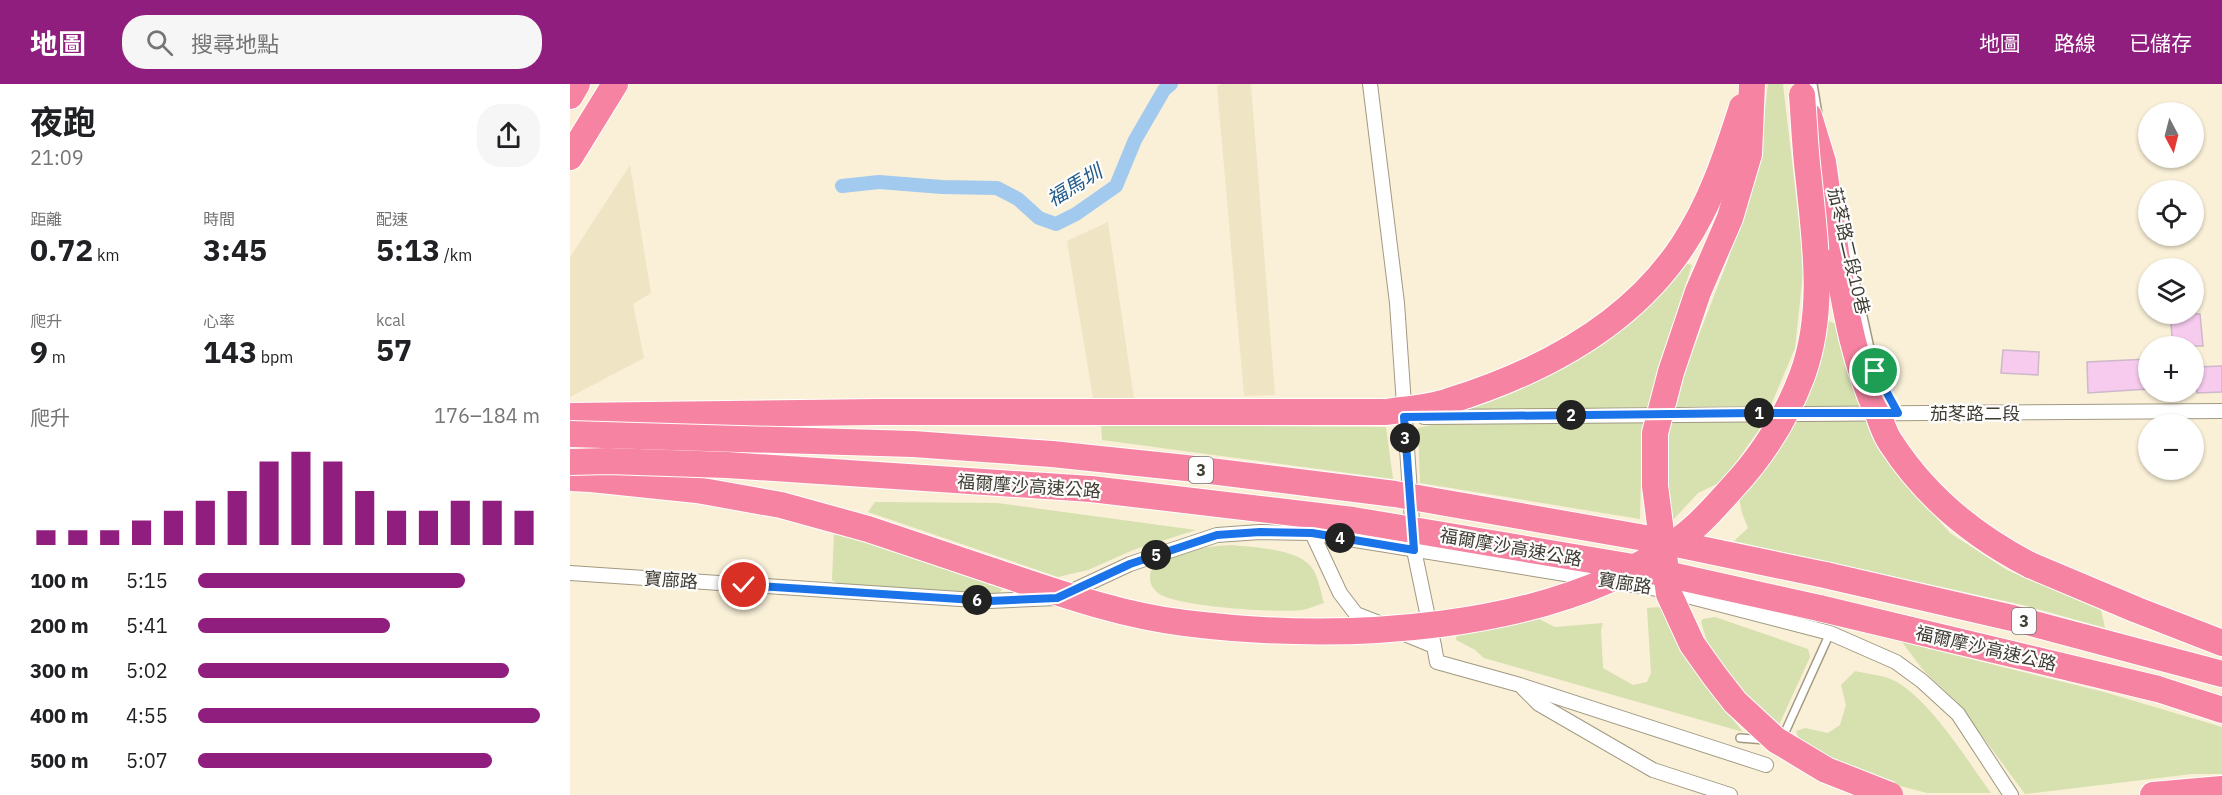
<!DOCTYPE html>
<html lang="zh-TW">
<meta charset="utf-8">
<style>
:root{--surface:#fff;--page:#f6f6f6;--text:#202124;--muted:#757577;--accent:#901e7f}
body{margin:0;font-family:"IBM Plex Sans","Noto Sans TC",sans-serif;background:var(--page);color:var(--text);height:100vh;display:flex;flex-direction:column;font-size:22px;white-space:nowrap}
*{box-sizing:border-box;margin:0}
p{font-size:20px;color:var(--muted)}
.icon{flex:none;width:33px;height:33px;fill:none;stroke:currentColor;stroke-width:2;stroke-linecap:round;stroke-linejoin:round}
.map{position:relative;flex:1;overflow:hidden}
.panel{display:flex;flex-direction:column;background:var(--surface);width:570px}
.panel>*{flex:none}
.needle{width:39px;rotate:173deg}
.buttons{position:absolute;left:1568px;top:18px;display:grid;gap:12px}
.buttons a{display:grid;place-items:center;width:66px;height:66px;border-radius:50%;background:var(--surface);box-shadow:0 2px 4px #0004;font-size:30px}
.pin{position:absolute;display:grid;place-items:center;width:51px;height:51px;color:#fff;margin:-26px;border:3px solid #fff;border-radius:50%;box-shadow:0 2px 6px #0007}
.km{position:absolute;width:30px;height:30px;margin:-15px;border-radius:50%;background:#222;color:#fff;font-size:16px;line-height:30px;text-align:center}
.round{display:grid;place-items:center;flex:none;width:63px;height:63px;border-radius:24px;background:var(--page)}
.head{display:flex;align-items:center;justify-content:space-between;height:102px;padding:0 30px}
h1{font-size:33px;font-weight:700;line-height:45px}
.figures{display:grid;grid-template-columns:repeat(3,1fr);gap:9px;height:102px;padding:6px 30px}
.figures div{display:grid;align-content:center}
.figures b{font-size:30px;font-weight:700}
.figures small{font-size:16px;font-weight:400}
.figures p{font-size:16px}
.chart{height:168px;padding:12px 30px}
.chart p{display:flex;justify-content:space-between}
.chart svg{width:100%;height:108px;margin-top:6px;stroke:var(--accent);stroke-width:6}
ul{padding:0 30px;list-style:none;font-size:20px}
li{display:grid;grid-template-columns:96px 72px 1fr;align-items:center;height:45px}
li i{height:15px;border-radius:8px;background:var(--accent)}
header{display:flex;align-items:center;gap:36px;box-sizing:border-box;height:84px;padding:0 30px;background:var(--accent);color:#fff}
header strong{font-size:28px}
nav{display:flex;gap:33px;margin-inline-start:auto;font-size:21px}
.search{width:420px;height:54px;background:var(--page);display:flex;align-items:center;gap:15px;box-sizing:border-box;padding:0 21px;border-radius:24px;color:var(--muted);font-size:22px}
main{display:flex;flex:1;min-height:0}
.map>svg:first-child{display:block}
.built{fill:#efe4c4}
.green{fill:#d7e0af}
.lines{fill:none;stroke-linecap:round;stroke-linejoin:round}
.canal{stroke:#a2c9ee;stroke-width:14}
.building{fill:#f6cbee;stroke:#ceb8ca;stroke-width:1.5}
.service-casing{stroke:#a19982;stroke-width:10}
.minor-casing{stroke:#a19982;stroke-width:16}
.motorway-casing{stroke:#fff;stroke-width:28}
.service{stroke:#fff;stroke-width:7}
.minor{stroke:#fff;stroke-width:14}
.motorway{stroke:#f683a1;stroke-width:26}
.motorway-bridge-casing{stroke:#fff;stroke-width:28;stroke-linecap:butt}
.motorway-bridge{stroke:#f683a1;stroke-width:26}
.route-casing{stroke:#fff;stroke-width:12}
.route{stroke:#1a73e8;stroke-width:8}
.labels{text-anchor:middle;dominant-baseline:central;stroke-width:4.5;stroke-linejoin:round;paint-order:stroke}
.shield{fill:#fdfdfd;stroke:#78766f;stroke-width:1.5}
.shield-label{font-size:16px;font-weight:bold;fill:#3f3c32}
.street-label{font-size:18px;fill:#3f3c32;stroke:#fdfdfd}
.water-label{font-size:20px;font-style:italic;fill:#225b8a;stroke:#fdfdfd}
</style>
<header>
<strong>地圖</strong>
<div class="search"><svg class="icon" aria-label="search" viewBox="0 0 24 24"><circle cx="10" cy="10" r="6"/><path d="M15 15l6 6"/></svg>搜尋地點</div>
<nav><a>地圖</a><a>路線</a><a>已儲存</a></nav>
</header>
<main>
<section class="panel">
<div class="head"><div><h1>夜跑</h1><p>21:09</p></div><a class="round"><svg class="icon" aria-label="share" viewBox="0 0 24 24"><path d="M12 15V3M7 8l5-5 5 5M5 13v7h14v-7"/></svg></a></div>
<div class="figures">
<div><p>距離</p><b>0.72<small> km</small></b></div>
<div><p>時間</p><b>3:45</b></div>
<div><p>配速</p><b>5:13<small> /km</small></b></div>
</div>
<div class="figures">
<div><p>爬升</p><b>9<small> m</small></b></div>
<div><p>心率</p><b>143<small> bpm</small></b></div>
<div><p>kcal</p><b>57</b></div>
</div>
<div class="chart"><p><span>爬升</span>176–184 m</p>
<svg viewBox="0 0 160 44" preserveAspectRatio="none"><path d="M5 44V38M15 44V38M25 44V38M35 44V34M45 44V30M55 44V26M65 44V22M75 44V10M85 44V6M95 44V10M105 44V22M115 44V30M125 44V30M135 44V26M145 44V26M155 44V30"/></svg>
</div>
<ul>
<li><b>100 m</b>5:15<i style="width:78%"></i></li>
<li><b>200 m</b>5:41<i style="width:56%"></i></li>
<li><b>300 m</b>5:02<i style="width:91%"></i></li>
<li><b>400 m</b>4:55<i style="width:100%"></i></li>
<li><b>500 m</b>5:07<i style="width:86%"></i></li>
</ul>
</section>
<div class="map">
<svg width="1652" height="711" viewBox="0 0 1652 711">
<rect width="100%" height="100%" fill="#f9f0d7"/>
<g class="built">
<path d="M653,0H681L705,311L674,312L647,2Z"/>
<path d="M60,81L81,209L63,220L74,274L0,313V173Z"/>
<path d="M538,138L564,315L523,314L497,157Z"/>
</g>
<g class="green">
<path d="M1198,0H1213L1234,180L1225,264L1193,340L1153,397L1128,409L1104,435H1100L1092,406L1095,361L1113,292L1158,176L1190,65Z"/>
<path d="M1115,179L1122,181L1087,288L1072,356L1070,435L850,399L848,344L884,336V325C919,314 955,305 988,286C1035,259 1074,215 1115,179Z"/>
<path d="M1252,234L1266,240L1280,297L1303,349L1333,396L1380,449L1437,486L1531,526L1535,544L1453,521L1164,457L1178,444L1172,429L1169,414Z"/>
<path d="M531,341L816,343L823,395L532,356Z"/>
<path d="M305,418L427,419L626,446L563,466L518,486L488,493L298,428Z"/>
<path d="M264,450L281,452L406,493L432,505L429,509L418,511L273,502L262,496Z"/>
<path d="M662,461C686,464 732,464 744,487C749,497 751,508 754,519C747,521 739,525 732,526C708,529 606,523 588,509C583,505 580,500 580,494C579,467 643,462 662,461Z"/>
<path d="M1091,523L1106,547L1112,568L1130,594L1173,648L914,574L905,566L886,556L888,545L967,534L985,543L1033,539L1031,546L1033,584L1063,601L1077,598L1081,589L1077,524Z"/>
<path d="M1145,533L1238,565L1240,573L1209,641L1198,635L1183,622L1140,567L1131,538L1133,535Z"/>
<path d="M1332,558L1534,608L1652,643V690H1622L1455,710L1387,618L1353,586Z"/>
<path d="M1285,587C1297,590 1314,591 1325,597C1361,617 1397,676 1421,709H1357L1300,694L1230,658L1226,647L1235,644L1258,649L1270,641L1276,621L1271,601Z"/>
</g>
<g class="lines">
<path class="canal" d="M272,102L309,98L372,103L427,104L448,115L469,134L486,140L506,130L546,102L565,56L594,6L601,0"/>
</g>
<g class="building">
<path d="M1600,230H1630L1633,262H1603Z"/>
<path d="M1433,266L1469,268L1468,291L1431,289Z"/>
<path d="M1578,275V305L1518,309L1517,278Z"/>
<path d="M1652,282V308L1627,309L1626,283Z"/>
</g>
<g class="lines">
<g class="service-casing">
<g id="service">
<path d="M1243,0L1248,30"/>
<path d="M1276,155L1305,287L1328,329"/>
<path d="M1209,650L1216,646L1260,549"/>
<path d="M1170,654L1196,656"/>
</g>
</g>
<g class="minor-casing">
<g id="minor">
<path d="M800,0L827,219L844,466L864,562"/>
<path d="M854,333C1120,330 1386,329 1652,327"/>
<path d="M742,449L770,509L786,530L809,539"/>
<path d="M0,489L420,517L487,514L560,480L647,451L690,448L742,449L1094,506L1260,549L1326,578L1352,597L1388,630L1441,711"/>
<path d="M830,548L864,562L867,578L950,601L1196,681"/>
<path d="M953,604L969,620L1083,686L1160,711"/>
</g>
</g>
<g class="motorway-casing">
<g id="motorway">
<path d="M0,12L7,0"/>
<path d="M1239,32L1253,78L1267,176"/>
<path d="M0,73L45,0"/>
<path d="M0,332L308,328H816"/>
<path d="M0,394L21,395L127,406L211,421L298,445L423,487"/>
<path d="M1460,481L1567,526L1652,559"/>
<path d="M1255,491L1442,534L1652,590"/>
<path d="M1249,524L1588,605L1652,626"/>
<path d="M1583,711L1652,705"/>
</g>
</g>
<use href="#service" class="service"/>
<use href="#minor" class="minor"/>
<use href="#motorway" class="motorway"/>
<g class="motorway-bridge-casing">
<g id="motorway-bridge">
<path d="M1182,0L1179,70L1160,134L1128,208L1101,288L1085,349V402L1099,510L1122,560L1144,591L1165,618L1206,656L1256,686L1320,711"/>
<path d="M1267,176C1276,229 1285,281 1308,330C1312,340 1315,351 1321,359C1356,413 1404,452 1460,481"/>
<path d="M816,328C837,325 859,324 879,317C969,289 1060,242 1113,161C1141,119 1157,70 1172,23"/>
<path d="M0,350L343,360L482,370L616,384L825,410L1092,457L1255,491"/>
<path d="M0,378L38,377L157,381L521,405L783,436L1069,484L1249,524"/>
<path d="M423,487C486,508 549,531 615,539C768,558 982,550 1110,455C1129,441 1146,422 1162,404C1192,372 1216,334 1232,292C1256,227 1245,157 1238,89C1235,64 1234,37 1232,11"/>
</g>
</g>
<use href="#motorway-bridge" class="motorway-bridge"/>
</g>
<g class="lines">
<g class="route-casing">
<path id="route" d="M174,501L420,517L487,514L560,480L647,451L690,448L742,449L844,466L834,333L1185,329H1328L1305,287"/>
</g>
<use href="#route" class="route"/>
</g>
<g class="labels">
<g class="shield">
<rect x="619" y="373" width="24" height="26" rx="4.5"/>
<rect x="1442" y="524" width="24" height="26" rx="4.5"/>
</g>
<g class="shield-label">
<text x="631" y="386">3</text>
<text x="1454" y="537">3</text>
</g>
<g class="street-label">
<text transform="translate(1279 167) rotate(77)">茄苳路二段10巷</text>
<text x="1405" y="329">茄苳路二段</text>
<text transform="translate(459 402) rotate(4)">福爾摩沙高速公路</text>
<text transform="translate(941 463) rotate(10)">福爾摩沙高速公路</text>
<text transform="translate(101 496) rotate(4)">寶廍路</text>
<text transform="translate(1055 499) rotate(9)">寶廍路</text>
<text transform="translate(1416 564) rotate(13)">福爾摩沙高速公路</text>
</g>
<g class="water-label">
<text transform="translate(504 101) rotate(-31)">福馬圳</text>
</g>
</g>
</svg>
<div class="buttons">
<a><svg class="needle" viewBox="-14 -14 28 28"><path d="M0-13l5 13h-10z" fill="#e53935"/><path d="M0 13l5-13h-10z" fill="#757577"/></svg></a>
<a><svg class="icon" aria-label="locate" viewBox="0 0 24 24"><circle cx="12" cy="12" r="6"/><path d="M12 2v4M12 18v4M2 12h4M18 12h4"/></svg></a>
<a><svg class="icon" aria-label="layers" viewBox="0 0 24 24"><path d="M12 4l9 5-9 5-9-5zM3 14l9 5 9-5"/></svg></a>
<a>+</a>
<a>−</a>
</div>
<div class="pin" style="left:1305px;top:287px;background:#1e9e55"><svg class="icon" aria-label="arrive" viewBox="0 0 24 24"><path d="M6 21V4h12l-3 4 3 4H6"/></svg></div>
<div class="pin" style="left:174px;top:501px;background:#d93025"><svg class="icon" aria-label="check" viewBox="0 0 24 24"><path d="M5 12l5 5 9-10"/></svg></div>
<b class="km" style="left:1189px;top:329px">1</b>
<b class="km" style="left:1001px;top:331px">2</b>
<b class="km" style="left:835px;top:354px">3</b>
<b class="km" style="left:770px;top:454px">4</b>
<b class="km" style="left:586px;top:471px">5</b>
<b class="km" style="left:407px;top:516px">6</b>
</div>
</main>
